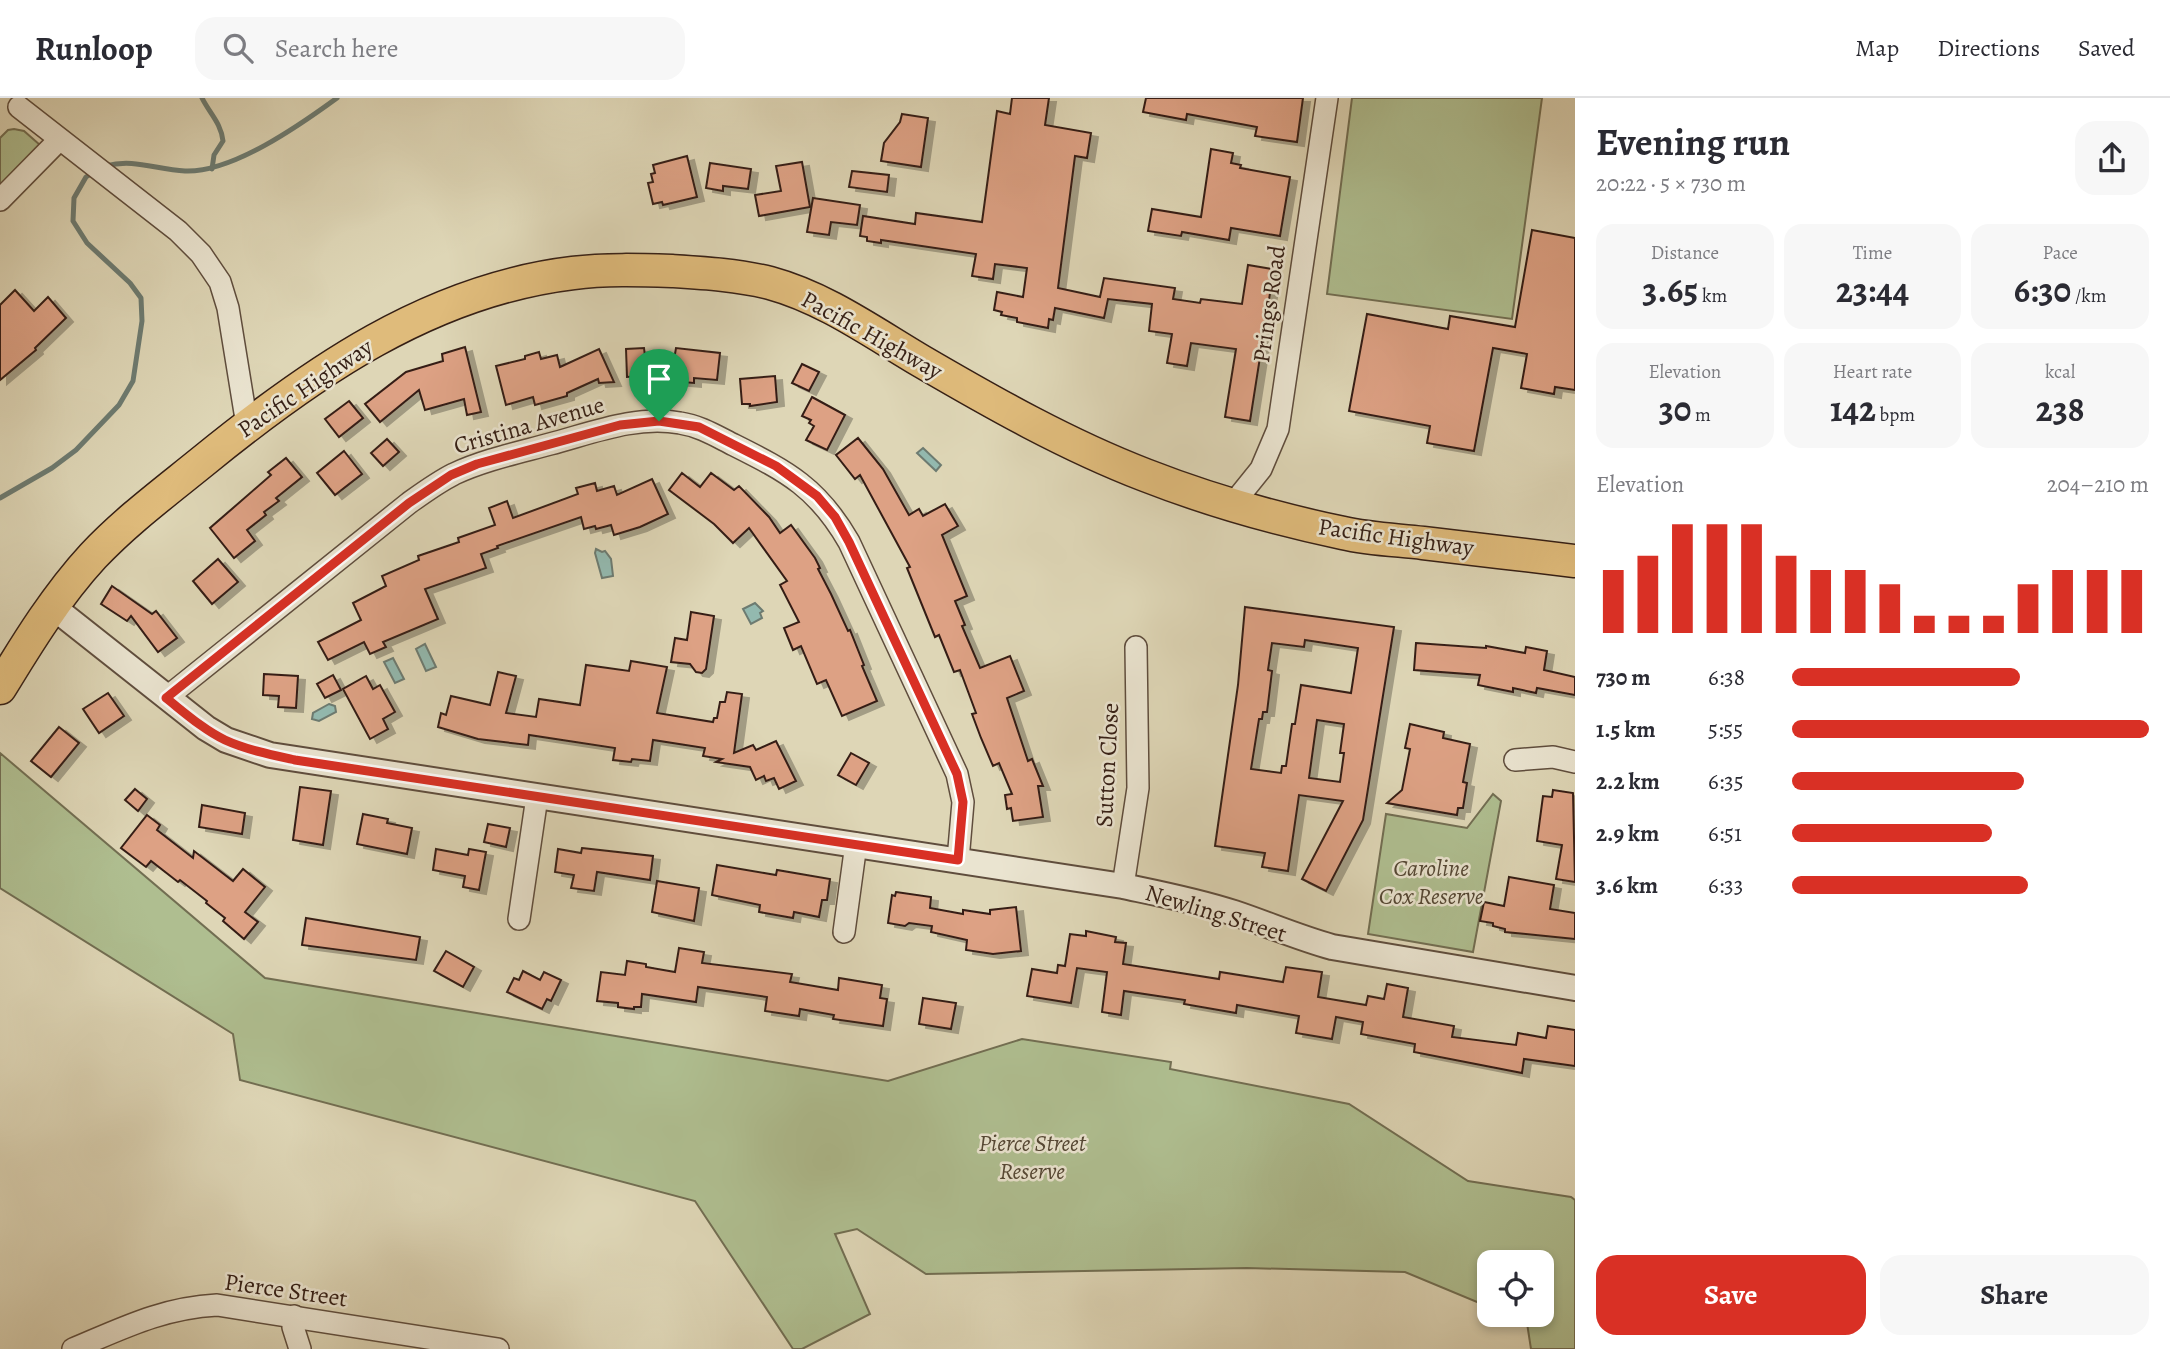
<!DOCTYPE html>
<meta charset="utf-8">
<style>
:root{--surface:#fff;--page:#f7f7f7;--text:#2b2b33;--muted:#7c7c81;--line:#e1e1e2;--accent:#d93025}
body{margin:0;font-family:Alegreya,serif;background:var(--page);color:var(--text);height:100vh;display:flex;flex-direction:column;font-size:26px;white-space:nowrap}
*{box-sizing:border-box;margin:0}
p{font-size:23px;color:var(--muted)}
.icon{flex:none;width:38px;height:38px;fill:none;stroke:currentColor;stroke-width:2;stroke-linecap:round;stroke-linejoin:round}
.map{position:relative;flex:1;overflow:hidden}
.drawer{display:flex;flex-direction:column;background:var(--surface);width:595px}
.drawer>*{flex:none}
.fabs{position:absolute;left:1477px;top:1152px;display:grid;gap:14px}
.fabs a{display:grid;place-items:center;width:77px;height:77px;border-radius:14px;background:var(--surface);box-shadow:0 4px 10px #0003;font-size:35px}
.pin{position:absolute;display:grid;place-items:center;width:60px;height:60px;color:#fff;margin:-72px -30px;border-radius:50% 50% 50% 0;rotate:-45deg;box-shadow:0 0 7px #0007}
.pin .icon{rotate:45deg}
.round{display:grid;place-items:center;flex:none;width:74px;height:74px;border-radius:21px;background:var(--page)}
.summary{display:flex;align-items:center;justify-content:space-between;height:119px;padding:0 21px}
h1{font-size:38px;font-weight:600;line-height:52px}
.metrics{display:grid;grid-template-columns:repeat(3,1fr);gap:10px;height:119px;padding:7px 21px}
.metrics div{display:grid;align-content:center;border-radius:18px;background:var(--page);text-align:center}
.metrics b{font-size:35px;font-weight:600}
.metrics small{font-size:19px;font-weight:400}
.metrics p{font-size:19px}
.chart{height:196px;padding:14px 21px}
.chart p{display:flex;justify-content:space-between}
.chart svg{width:100%;height:126px;margin-top:7px;stroke:var(--accent);stroke-width:6}
.cta{display:flex;gap:14px;margin-top:auto;padding:14px 21px}
.cta a{flex:1;height:80px;border-radius:21px;background:var(--accent);color:#fff;font-size:28px;font-weight:600;line-height:80px;text-align:center}
.cta a+a{background:var(--page);color:var(--text)}
ul{padding:0 21px;list-style:none;font-size:23px}
li{display:grid;grid-template-columns:112px 84px 1fr;align-items:center;height:52px}
li i{height:18px;border-radius:9px;background:var(--accent)}
header{display:flex;align-items:center;gap:42px;box-sizing:border-box;height:98px;padding:0 35px;background:var(--surface);border-bottom:2px solid var(--line)}
header strong{font-size:33px}
nav{display:flex;gap:38px;margin-inline-start:auto;font-size:24px}
.search{width:490px;height:63px;background:var(--page);display:flex;align-items:center;gap:18px;box-sizing:border-box;padding:0 24px;border-radius:21px;color:var(--muted);font-size:26px}
main{display:flex;flex:1;min-height:0}
.map>svg:first-child{display:block}
.green{fill:#afbe90;stroke:#726e52;stroke-width:2}
.water{fill:#93b9af;stroke:#6d7b71;stroke-width:2}
.lines{fill:none;stroke-linecap:round;stroke-linejoin:round}
.stream{stroke:#6d7b71;stroke-width:5}
.building{fill:#dda184;stroke:#351f15;stroke-width:2;fill-rule:evenodd;filter:url(#shadow)}
.minor-casing{stroke:#5f4d3d;stroke-width:24}
.tertiary-casing{stroke:#5f4d3d;stroke-width:28}
.primary-casing{stroke:#351f15;stroke-width:35}
.minor{stroke:#eae4d0;stroke-width:21}
.tertiary{stroke:#eae4d0;stroke-width:24}
.primary{stroke:#dfbb7b;stroke-width:32}
.route-casing{stroke:#fff;stroke-width:14}
.route{stroke:#d93025;stroke-width:9}
.labels{text-anchor:middle;dominant-baseline:central;stroke-width:5;stroke-linejoin:round;paint-order:stroke}
.street-label{font-size:24px;fill:#351f15;stroke:#eae4d0}
.park-label{font-size:24px;font-style:italic;fill:#544734;stroke:#eae4d0}
</style>
<header>
<strong>Runloop</strong>
<div class="search"><svg class="icon" aria-label="search" viewBox="0 0 24 24"><circle cx="10" cy="10" r="6"/><path d="M15 15l6 6"/></svg>Search here</div>
<nav><a>Map</a><a>Directions</a><a>Saved</a></nav>
</header>
<main>
<div class="map">
<svg width="1575" height="1251" viewBox="0 0 1575 1251">
<defs>
<filter id="shadow"><feDropShadow dx="7" dy="4" stdDeviation="0" flood-color="#0004"/></filter>
</defs>
<rect width="100%" height="100%" fill="#ded6b6"/>
<filter id="stains"><feTurbulence type="fractalNoise" baseFrequency=".00286" numOctaves="4"/><feColorMatrix values="0 0 0 0 .2 0 0 0 0 .09 0 0 0 0 .02 0 0 0 .5 -.17"/></filter>
<radialGradient id="worn" r=".72"><stop offset=".6" stop-color="#630" stop-opacity="0"/><stop offset="1" stop-color="#630" stop-opacity=".3"/></radialGradient>
<g class="green">
<path d="M1352,0H1542L1512,221L1327,196Z"/>
<path d="M14,31L24,33L40,47L0,89V40L8,32Z"/>
<path d="M0,655L265,880L888,983L1022,941L1171,964L1170,971L1349,1006L1468,1083L1571,1099L1575,1102V1251H1531L1527,1225L1506,1216H1542V1164H1489V1209L1405,1174L1247,1170L926,1176L857,1131L835,1136L870,1216L802,1251H793L695,1103L240,982L233,936L0,790Z"/>
<path d="M1493,696L1501,703L1473,854L1368,836L1386,716L1467,730Z"/>
</g>
<g class="water">
<path d="M923,350L941,367L936,373L917,355Z"/>
<path d="M596,451L602,454L605,453L611,461L613,478L602,480L595,455Z"/>
<path d="M755,505L763,513L760,515L762,520L751,526L743,511Z"/>
<path d="M425,546L436,569L426,573L416,551Z"/>
<path d="M393,560L404,581L395,585L384,564Z"/>
<path d="M329,606L335,608L336,614L319,623L312,621L313,615Z"/>
</g>
<g class="lines">
<g class="stream">
<path d="M202,0C210,16 221,25 223,43L214,57L212,71"/>
<path d="M106,68C134,60 157,72 185,73C232,75 300,27 337,0"/>
<path d="M0,400L52,370L76,352L119,307L133,283L142,223L141,200L130,185L87,145L73,123L74,100L86,79L94,74"/>
</g>
</g>
<g class="building">
<path d="M1012,0H1049L1045,27L1091,35L1087,60L1075,58L1058,190L1100,199L1104,180L1175,190L1173,201L1200,205L1201,201L1242,206L1248,167L1272,171L1269,189H1271L1250,323L1225,319L1236,251L1191,245L1187,268L1167,265L1172,236L1149,233L1152,206L1108,201L1104,220L1055,210L1053,222L1049,221L1048,230L1017,224V220L1001,217L1002,214L994,212L997,194L1023,199L1027,170L995,166L993,181L972,178L976,156L881,142V145L867,143V139L860,138L863,118L915,126L916,115L982,124L997,13L1010,16Z"/>
<path d="M1146,0H1303L1297,44L1255,38L1257,29L1187,16L1186,22L1143,14Z"/>
<path d="M902,16L928,20L921,69L881,63L884,45L900,24Z"/>
<path d="M1211,51L1233,55L1231,65L1241,67L1240,70L1290,79L1280,138L1231,130L1229,142L1182,134L1181,138L1148,133L1152,111L1201,119Z"/>
<path d="M687,58L697,99L663,107L662,104L653,106L648,85L653,84L651,76L655,75L653,67Z"/>
<path d="M802,64L810,109L759,118L755,97L781,93L776,68Z"/>
<path d="M710,65L751,71L748,91L723,88V93L706,90Z"/>
<path d="M852,73L889,77L887,94L849,89Z"/>
<path d="M813,100L860,107L857,127L831,124L829,137L807,134Z"/>
<path d="M1532,132L1575,140V292L1555,289L1554,296L1521,290L1527,256L1493,250L1474,353L1427,345L1430,328L1349,313L1367,216L1448,231L1450,218L1515,229Z"/>
<path d="M15,192L34,213L48,199L66,220L35,250L36,252L0,282V207Z"/>
<path d="M465,249L481,314L467,317L464,301L425,312L419,292L380,324L365,306L406,274L443,263L442,256Z"/>
<path d="M644,250L645,258L675,256L676,250L720,255L717,282L694,280V285L672,283L673,276L627,279L626,251Z"/>
<path d="M599,251L614,284L599,285L598,281L567,295V298L535,307L533,299L506,307L496,268L525,261V258L539,254L541,261L557,257L560,269Z"/>
<path d="M802,266L819,274L809,293L792,285Z"/>
<path d="M775,278L777,304L750,308V306H742L740,281Z"/>
<path d="M812,299L845,317L827,352L806,342L814,328L809,325L811,322L802,318Z"/>
<path d="M349,303L363,320L339,339L325,321Z"/>
<path d="M858,340L883,371L909,417L919,411L923,418L945,406L958,428L942,437L967,498L955,503L965,527L962,528L980,570L1010,558L1024,593L1007,600L1028,663L1032,661L1043,688H1038L1043,719L1013,723L1011,710L1007,711L1005,697L1012,696L999,665L993,668L981,640L972,616L976,615L960,572L954,574L939,537L935,539L907,470L910,469L860,377L855,381L836,357Z"/>
<path d="M387,341L399,354L383,368L371,355Z"/>
<path d="M344,353L362,376L335,397L317,375Z"/>
<path d="M286,360L302,379L276,400L279,403L264,414L266,417L247,432L255,443L234,460L210,430L271,377L268,374Z"/>
<path d="M682,375L700,389L711,375L734,392L739,388L769,419L780,435L791,427L815,460L820,470L818,471L831,496L848,533L850,532L864,567L862,568L877,603L842,618L826,582L817,586L801,548L793,552L784,530L799,524L780,487L787,483L749,430L733,445L714,426L669,392Z"/>
<path d="M652,381L668,416L640,429L614,437L611,427L596,431L595,428L584,431L581,419L497,448L498,450L481,456L486,470L425,491L438,521L383,544L386,549L370,556L364,544L328,562L318,544L361,522L353,505L386,488L382,478L419,462L418,458L459,444L458,440L495,427L489,410L507,403L513,420L578,396L576,390L595,385L597,393L614,388L617,397Z"/>
<path d="M218,461L238,484L212,506L193,483Z"/>
<path d="M112,488L152,516L156,513L177,540L158,554L131,518L127,523L101,506Z"/>
<path d="M1245,509L1394,529L1363,722L1326,793L1302,781L1343,703L1299,697L1288,773L1262,769L1265,755L1215,748L1238,587ZM1305,542L1358,550L1351,595L1301,587L1295,626H1292L1286,668H1282L1281,675L1251,671L1259,621H1262L1263,614H1267L1272,573L1268,572L1272,545L1304,549ZM1317,622L1344,626L1340,655H1344L1340,684L1309,680Z"/>
<path d="M691,514L714,518L706,571L702,575L696,574L690,566L671,564L675,540L687,542Z"/>
<path d="M1416,545L1486,550V548L1525,555L1526,549L1547,553L1544,572L1575,579V597L1537,590L1536,595L1513,590V594L1478,587L1480,577L1414,572Z"/>
<path d="M631,563L667,569L657,615L713,624L714,620H717L720,604H725L727,594L742,596L734,655L753,647L756,652L776,643L796,683L779,691L774,680L766,683L764,678L756,682L750,669L716,664L722,661L703,658L705,650L653,642L650,663L632,661L631,664L613,662L615,650L529,637L528,647L478,641L438,629L441,615L446,617L451,598L490,607L498,574L516,578L506,615L536,619L539,601L580,607L586,567L629,573Z"/>
<path d="M264,576L298,578L296,610L278,609L279,598L263,597Z"/>
<path d="M333,577L341,592L325,600L317,586Z"/>
<path d="M366,578L373,591L380,587L395,614L383,621L388,631L370,641L343,591Z"/>
<path d="M108,595L124,618L99,635L83,611Z"/>
<path d="M1410,626L1444,634L1443,640L1470,646L1463,684L1467,685L1463,710H1458L1457,717L1387,705L1402,692L1410,651L1405,650Z"/>
<path d="M59,629L79,645L51,679L31,663Z"/>
<path d="M851,655L869,665L856,687L838,677Z"/>
<path d="M300,689L331,693L323,747L293,742Z"/>
<path d="M135,691L147,701L138,713L125,702Z"/>
<path d="M1553,692L1573,695L1575,784L1556,781L1562,747L1537,743L1543,698L1552,699Z"/>
<path d="M202,707L245,715L242,736L199,729Z"/>
<path d="M363,716L388,721L387,725L412,730L407,756L357,746Z"/>
<path d="M147,717L160,727L157,732L193,760L194,753L233,783L243,771L265,789L245,814L258,824L244,841L223,823L225,820L206,805L207,803L180,782L178,784L151,763L146,769L121,750Z"/>
<path d="M488,726L510,730L506,749L484,744Z"/>
<path d="M582,750L653,758L650,782L597,774L594,793L571,790L574,777L555,774L558,751L581,755Z"/>
<path d="M436,751L468,757L469,751L486,754L479,792L463,789L465,778L433,772Z"/>
<path d="M717,767L776,777L777,772L830,781L827,802H822L819,819L794,814L793,820L759,814L760,807L712,797Z"/>
<path d="M1509,779L1554,787L1550,811L1575,815V841L1505,834V831L1493,828V825L1480,823L1484,804L1504,808Z"/>
<path d="M657,783L699,790L694,823L652,814Z"/>
<path d="M896,794L931,799L930,810L963,816V812L990,816V812L1016,809L1021,853L993,856L966,852L967,842L931,834L932,828L909,825L905,828L888,825L892,797L895,798Z"/>
<path d="M306,820L420,839L416,862L302,847Z"/>
<path d="M1086,833L1116,839L1115,844L1126,845L1123,866L1219,881L1220,874L1283,884L1286,869L1307,872L1322,874L1318,899L1366,907L1368,898L1384,901L1387,886L1408,890L1403,919L1454,928L1452,939L1516,947L1518,935L1546,940L1548,928L1575,932V968L1524,961L1522,975L1414,954L1415,946L1361,936L1363,924L1336,919L1332,941L1296,935L1299,918L1237,907L1236,915L1184,906L1185,902L1124,893L1121,917L1102,914L1107,874L1077,870L1071,905L1027,898L1032,871L1057,875L1058,867L1065,868L1070,836L1086,838Z"/>
<path d="M679,850L704,854L702,865L792,876L790,884L838,892L839,880L882,887L880,900L887,901L883,928L833,921L834,917L800,911L799,918L765,913L767,899L698,889L696,904L642,896L641,909H634V911L618,909V905L597,903L601,874L625,877L627,863L646,866V869L675,874Z"/>
<path d="M446,853L474,869L463,889L434,873Z"/>
<path d="M523,873L540,882L544,874L561,882L551,903L547,901L542,911L507,894L514,880L519,882Z"/>
<path d="M923,900L956,905L951,931L919,926Z"/>
</g>
<g class="lines">
<g class="minor-casing">
<g id="minor">
<path d="M19,9L178,133L201,156L220,184L228,210L247,327"/>
<path d="M0,102L59,42"/>
<path d="M1232,407L1261,371L1278,331L1327,0"/>
<path d="M166,600L409,405C423,395 438,384 454,376C484,362 517,355 550,346C592,335 636,317 680,325C700,328 716,338 734,347C788,374 818,390 849,444L957,676L963,704L958,762"/>
<path d="M1515,662L1553,659L1575,664"/>
<path d="M1123,788L1138,690L1136,549"/>
<path d="M519,821L537,699"/>
<path d="M844,834L856,746"/>
<path d="M294,1218L293,1229L300,1251"/>
<path d="M73,1251C123,1230 162,1210 217,1207L498,1251"/>
</g>
</g>
<g class="tertiary-casing">
<path id="tertiary" d="M53,509L206,630L226,642L270,657L1123,788C1161,796 1198,803 1234,815C1267,826 1299,840 1332,849L1575,890"/>
</g>
<g class="primary-casing">
<path id="primary" d="M0,590C28,544 57,497 93,458C126,423 165,394 202,364C311,275 430,192 573,175C605,171 639,172 672,173C704,175 738,177 770,185C825,200 872,234 921,263C993,305 1067,347 1145,377C1209,402 1276,421 1343,435C1369,441 1397,442 1423,445C1474,451 1524,457 1575,463"/>
</g>
<use href="#minor" class="minor"/>
<use href="#tertiary" class="tertiary"/>
<use href="#primary" class="primary"/>
</g>
<g class="lines">
<g class="route-casing">
<path id="route" d="M659,323L699,329L776,368L817,398L835,419L849,444L957,676L963,704L958,762L295,662C272,657 247,652 225,642C204,632 185,615 166,600L409,405L451,377L477,366L620,327Z"/>
</g>
<use href="#route" class="route"/>
</g>
<g class="labels">
<g class="street-label">
<text transform="translate(1269 206) rotate(-82)">Prings Road</text>
<text transform="translate(872 237) rotate(29)">Pacific Highway</text>
<text transform="translate(305 290) rotate(-34)">Pacific Highway</text>
<text transform="translate(529 327) rotate(-16)">Cristina Avenue</text>
<text transform="translate(1396 439) rotate(8)">Pacific Highway</text>
<text transform="translate(1107 667) rotate(-87)">Sutton Close</text>
<text transform="translate(1216 815) rotate(17)">Newling Street</text>
<text transform="translate(286 1192) rotate(8)">Pierce Street</text>
</g>
<g class="park-label">
<text x="1431" y="770">Caroline<tspan x="1431" dy="28">Cox Reserve</tspan></text>
<text x="1032" y="1045">Pierce Street<tspan x="1032" dy="28">Reserve</tspan></text>
</g>
</g>
<rect width="100%" height="100%" filter="url(#stains)"/>
<rect width="100%" height="100%" fill="url(#worn)"/>
</svg>
<div class="fabs">
<a><svg class="icon" aria-label="locate" viewBox="0 0 24 24"><circle cx="12" cy="12" r="6"/><path d="M12 2v4M12 18v4M2 12h4M18 12h4"/></svg></a>
</div>
<div class="pin" style="left:659px;top:323px;background:#1e9e55"><svg class="icon" aria-label="arrive" viewBox="0 0 24 24"><path d="M6 21V4h12l-3 4 3 4H6"/></svg></div>
</div>
<section class="drawer">
<div class="summary"><div><h1>Evening run</h1><p>20:22 · 5 × 730 m</p></div><a class="round"><svg class="icon" aria-label="share" viewBox="0 0 24 24"><path d="M12 15V3M7 8l5-5 5 5M5 13v7h14v-7"/></svg></a></div>
<div class="metrics">
<div><p>Distance</p><b>3.65<small> km</small></b></div>
<div><p>Time</p><b>23:44</b></div>
<div><p>Pace</p><b>6:30<small> /km</small></b></div>
</div>
<div class="metrics">
<div><p>Elevation</p><b>30<small> m</small></b></div>
<div><p>Heart rate</p><b>142<small> bpm</small></b></div>
<div><p>kcal</p><b>238</b></div>
</div>
<div class="chart"><p><span>Elevation</span>204–210 m</p>
<svg viewBox="0 0 160 44" preserveAspectRatio="none"><path d="M5 44V22M15 44V17M25 44V6M35 44V6M45 44V6M55 44V17M65 44V22M75 44V22M85 44V27M95 44V38M105 44V38M115 44V38M125 44V27M135 44V22M145 44V22M155 44V22"/></svg>
</div>
<ul>
<li><b>730 m</b>6:38<i style="width:64%"></i></li>
<li><b>1.5 km</b>5:55<i style="width:100%"></i></li>
<li><b>2.2 km</b>6:35<i style="width:65%"></i></li>
<li><b>2.9 km</b>6:51<i style="width:56%"></i></li>
<li><b>3.6 km</b>6:33<i style="width:66%"></i></li>
</ul>
<div class="cta"><a>Save</a><a>Share</a></div>
</section>
</main>
